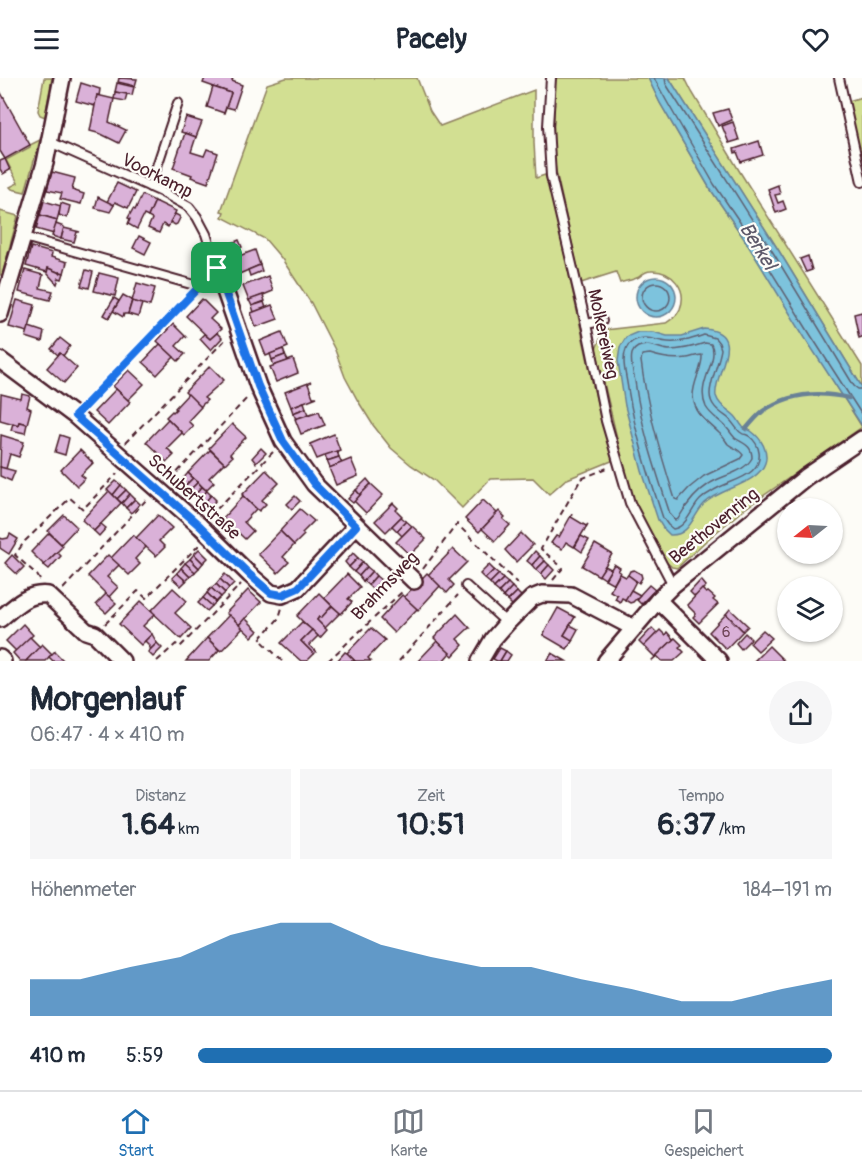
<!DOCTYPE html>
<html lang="de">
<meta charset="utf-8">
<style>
:root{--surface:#fff;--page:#f6f6f7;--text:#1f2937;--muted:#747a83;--line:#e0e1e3;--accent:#1f6fb2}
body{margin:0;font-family:Pangolin,sans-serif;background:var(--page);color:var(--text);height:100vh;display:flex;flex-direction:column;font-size:22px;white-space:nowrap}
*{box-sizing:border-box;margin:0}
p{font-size:20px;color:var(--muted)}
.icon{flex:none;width:33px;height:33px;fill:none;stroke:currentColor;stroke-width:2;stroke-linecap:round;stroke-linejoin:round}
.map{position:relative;height:583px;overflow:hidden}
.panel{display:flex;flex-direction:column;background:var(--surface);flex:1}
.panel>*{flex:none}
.needle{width:39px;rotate:252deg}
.tools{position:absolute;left:777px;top:420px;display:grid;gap:12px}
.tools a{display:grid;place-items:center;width:66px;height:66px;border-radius:50%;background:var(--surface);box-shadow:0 2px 4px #0004;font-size:30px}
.pin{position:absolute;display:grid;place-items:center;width:51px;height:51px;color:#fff;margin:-26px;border-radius:12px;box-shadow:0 3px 9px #0006}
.round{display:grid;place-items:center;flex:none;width:63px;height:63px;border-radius:32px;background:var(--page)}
.summary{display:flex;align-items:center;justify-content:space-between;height:102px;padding:0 30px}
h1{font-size:33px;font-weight:700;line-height:45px}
.stats{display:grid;grid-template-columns:repeat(3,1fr);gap:9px;height:102px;padding:6px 30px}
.stats div{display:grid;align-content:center;border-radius:0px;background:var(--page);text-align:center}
.stats b{font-size:30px;font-weight:700}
.stats small{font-size:16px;font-weight:400}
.stats p{font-size:16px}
.chart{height:168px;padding:12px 30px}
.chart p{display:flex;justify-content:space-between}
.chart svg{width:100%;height:108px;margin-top:6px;fill:var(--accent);opacity:.7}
ul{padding:0 30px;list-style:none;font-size:20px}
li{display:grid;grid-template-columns:96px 72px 1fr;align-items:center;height:45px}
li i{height:15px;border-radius:8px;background:var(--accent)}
header{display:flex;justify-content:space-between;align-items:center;height:78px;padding:0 30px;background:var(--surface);font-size:27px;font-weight:700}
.tab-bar{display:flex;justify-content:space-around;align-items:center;height:84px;border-top:2px solid var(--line);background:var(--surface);font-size:16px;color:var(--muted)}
.tab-bar a{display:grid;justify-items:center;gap:3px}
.tab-bar .active{color:var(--accent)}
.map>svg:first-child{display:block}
.green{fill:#d2df92;stroke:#8e7f5e;stroke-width:1.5}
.water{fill:#7dc3dd;stroke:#698196;stroke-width:1.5}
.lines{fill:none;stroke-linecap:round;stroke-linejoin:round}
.shore{stroke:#5e6172;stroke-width:1.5}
.stream{stroke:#698196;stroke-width:4.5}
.building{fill:#dab1d8;stroke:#4a1f2b;stroke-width:1.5}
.lane-casing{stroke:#4a1f2b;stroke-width:12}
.street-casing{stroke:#4a1f2b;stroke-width:20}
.path{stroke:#4a1f2b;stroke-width:2;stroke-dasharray:6 4.5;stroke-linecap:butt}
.lane{stroke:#fdfcf7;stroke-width:8}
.street{stroke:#fdfcf7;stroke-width:15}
.route-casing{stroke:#fff;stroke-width:12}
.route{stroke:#1a73e8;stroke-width:8}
.labels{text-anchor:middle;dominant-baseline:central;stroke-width:4.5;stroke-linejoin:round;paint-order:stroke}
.number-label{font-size:15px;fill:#6e4456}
.street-label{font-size:18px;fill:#4a1f2b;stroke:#fdfcf7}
.water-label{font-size:20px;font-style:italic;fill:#5c5869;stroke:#fdfcf7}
</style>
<header><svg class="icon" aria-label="menu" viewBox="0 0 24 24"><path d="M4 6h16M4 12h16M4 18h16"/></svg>Pacely<svg class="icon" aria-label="heart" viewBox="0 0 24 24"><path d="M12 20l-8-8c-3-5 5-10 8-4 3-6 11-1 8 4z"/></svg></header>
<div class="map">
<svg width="862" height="583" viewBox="0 0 862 583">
<rect width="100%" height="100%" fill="#fdfcf7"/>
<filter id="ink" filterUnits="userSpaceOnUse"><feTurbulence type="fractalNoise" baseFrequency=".0167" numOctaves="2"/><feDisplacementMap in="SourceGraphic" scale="12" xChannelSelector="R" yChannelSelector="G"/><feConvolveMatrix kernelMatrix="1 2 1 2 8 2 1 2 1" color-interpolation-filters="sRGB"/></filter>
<g filter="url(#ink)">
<g class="green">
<path d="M44,0H52L45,39L40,37L38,33Z"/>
<path d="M286,0H417L430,33L440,48L534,12V65L536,100L545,97L551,114L601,343L614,382L565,402L549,416L533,400L490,401L462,430L434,402L411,387L391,370L373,347L358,323L345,299L335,272L311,225L282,181L265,161L222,139L224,134L221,133L267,6Z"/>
<path d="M555,0H648L660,25L709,109L743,159L862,349L743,432L707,462L677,490L672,489L665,483L658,471L637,429L628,407L596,271L604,252L666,245C672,241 677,238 680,231C688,211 672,192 651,193C645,193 643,196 639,199C633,202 626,203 620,205L616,194L581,205L556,93L553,72Z"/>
<path d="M669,0H685L692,14L740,94L862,288V309L779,173Z"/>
<path d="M862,19V82L848,23Z"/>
<path d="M40,62L25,114L12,111L10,109L18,105L6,82L30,69V67Z"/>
<path d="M0,133L18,138L2,197H0Z"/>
</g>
<g class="water">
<path d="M648,0H669L779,173L862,309V348L805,260L743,159L709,109L660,25Z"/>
<circle cx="656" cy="219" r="20"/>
<path d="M704,251C749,254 712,298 716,318C719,328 728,331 735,338C738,341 740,346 743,349C746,351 748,351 751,353C761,360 769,373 765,385C758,406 721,410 705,425C693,437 690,458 670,457L663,450L658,442L642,393L625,328L618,283L620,269L626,259L638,254H653L667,258H682Z"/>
</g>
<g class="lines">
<g class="shore">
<path d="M654,0L666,22L714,106L748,156L810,256L862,337"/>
<path d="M665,0L666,6L774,176L854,308L858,311H862"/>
<circle cx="656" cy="219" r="14"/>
<path d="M704,257L715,260L719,265L721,271C719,285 710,303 710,316C710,328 720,334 728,340C733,344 736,351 740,354C747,359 742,354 749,358C761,367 763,383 752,393C741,403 723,405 711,414C707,416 703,419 700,422C691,431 687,449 673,451L668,447L663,440C649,398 635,355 628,311C627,302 624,292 624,283C624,276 626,267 633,263C645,256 656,263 668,264C681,265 692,261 704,257Z"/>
<path d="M705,265L711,266C720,283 695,305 706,329C711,338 720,342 726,349C729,352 732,357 735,360C744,366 752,367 752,380C744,395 722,397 709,406C695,415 686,427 678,441L675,442L670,436C656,393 641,349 635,303C633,295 630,284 632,276C634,272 634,271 638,269C649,264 658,271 669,272C682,272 693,269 705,265Z"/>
<path d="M650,276C662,280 674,282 687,280C693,279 696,277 702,277C703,290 693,303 693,318C694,336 708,344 719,355C723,358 725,362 728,366C733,370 739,371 743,377L740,381L704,398L689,410L678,422L675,421C660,375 647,330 641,283L642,277Z"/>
</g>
<path class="stream" d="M746,351C751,345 757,338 763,333C789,315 819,313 849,320"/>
</g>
<g class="building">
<path d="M119,0L137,1L135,8L118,4Z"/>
<path d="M205,0H233L232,3L242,7L234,31L226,29L231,15L203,5Z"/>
<path d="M81,5L100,11L99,18L97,17L95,28L76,23Z"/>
<path d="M117,5L134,9L132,17L115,14Z"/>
<path d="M213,9L231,15L224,35L207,29Z"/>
<path d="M0,13L30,67L5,81L0,73Z"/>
<path d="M115,14L127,16L125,23L114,21Z"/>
<path d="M97,17L114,21L109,44L126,52L119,65L101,56L90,53Z"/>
<path d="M728,31L732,42L718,48L713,35Z"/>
<path d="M186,39L202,44L196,59L181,54Z"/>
<path d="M733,44L739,62L729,65L722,48Z"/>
<path d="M185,55L196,59L191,74L204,78L207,71L218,75L208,105L191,99L192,97L173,90Z"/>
<path d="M759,63L763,77L741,84L737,74L735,75L734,71Z"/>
<path d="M5,81L10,92L3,96L0,91V83Z"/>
<path d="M52,94L75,100L72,112L84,116L81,126L60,121L62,115L47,112Z"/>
<path d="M117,105L136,114L128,130L115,124L114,127L107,124Z"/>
<path d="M778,107L780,116L775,117L778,125L783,123L786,131L776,135L768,111Z"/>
<path d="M142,117L155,123L148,139L144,137L137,151L128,146L130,141L128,140L133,131L135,132Z"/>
<path d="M98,119L114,127L110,134L95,130Z"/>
<path d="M44,123L61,128L57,142L40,137Z"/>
<path d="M155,123L176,133L168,149L163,146L159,155L148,150L152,141L148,139Z"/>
<path d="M61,125L70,128L67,140L59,137Z"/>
<path d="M175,136L179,138L180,140L177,146L175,147L170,144Z"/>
<path d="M40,137L57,142L54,156L36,151Z"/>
<path d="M56,146L64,149L61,161L52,158Z"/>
<path d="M64,150L80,154H77L74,164L61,161Z"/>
<path d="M139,158L151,164L145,176L133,170Z"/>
<path d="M239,162L242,169L229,174L227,167Z"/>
<path d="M31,169L52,175L51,179L67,184L64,195L60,194V195L48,190L47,194L26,188Z"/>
<path d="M255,172L260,187L237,197L231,181Z"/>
<path d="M808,178L812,192L806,194L800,181Z"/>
<path d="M260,187L262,193L250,198L248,192Z"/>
<path d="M48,190L60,195V194L64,195L62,201L59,200L57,206L47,195Z"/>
<path d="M25,192L43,197L40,210L53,213L50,222L19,214Z"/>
<path d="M86,192L93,194L89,210L81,208Z"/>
<path d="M99,195L119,200L115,218L94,213Z"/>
<path d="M268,198L273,213L249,223L243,208Z"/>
<path d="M137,205L155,210L150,228L132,223Z"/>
<path d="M123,217L132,222L128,236H124L123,239L113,233Z"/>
<path d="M263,217L265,223L252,228L249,222Z"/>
<path d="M114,220L119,223L109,240L104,237Z"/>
<path d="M202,221L216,235L210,241L221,251L210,261L186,238Z"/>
<path d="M17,222L35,227L28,254L9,249Z"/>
<path d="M132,223L142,226L138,239L128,236Z"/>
<path d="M264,224L266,230L254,234L252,228Z"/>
<path d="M272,227L278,241L256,249L251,235Z"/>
<path d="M862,234V259L859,260L854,236Z"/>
<path d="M173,246L187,260L185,258L176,268L185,276L178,283L157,263Z"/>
<path d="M29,249L44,254L42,264L26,259Z"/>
<path d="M282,254L288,269L266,278L260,263Z"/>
<path d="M217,255L222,260L211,272L200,260L204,256L210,261Z"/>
<path d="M60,260L70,268L63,278L60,275L58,277L51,271Z"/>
<path d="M160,266L174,279L157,297L143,284Z"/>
<path d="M283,271L285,277L272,282L270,276Z"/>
<path d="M60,275L77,290L64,305L47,290Z"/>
<path d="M285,277L288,283L274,288L272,282Z"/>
<path d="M293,281L298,295L276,304L270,289Z"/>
<path d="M210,288L224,302L204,320L207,322L200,329L185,314Z"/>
<path d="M129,292L144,306L128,322L113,308Z"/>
<path d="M311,304L308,306L313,319H317L291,329L285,314Z"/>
<path d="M116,311L130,324L108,347L94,334Z"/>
<path d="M1,316L21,321L22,316L30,318L27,329L31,331L27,346L19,344L18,347L0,342Z"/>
<path d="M188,316L201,329L188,343L193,348L184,357L166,339L172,333L173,334L176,331L175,330Z"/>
<path d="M304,324L306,330L293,335L291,329Z"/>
<path d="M306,330L309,336L296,341L293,335Z"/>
<path d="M319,333L325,347L301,356L295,341Z"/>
<path d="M168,341L182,355L167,370L174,377L167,384L146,364Z"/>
<path d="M19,344L27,346L25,355L11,352L13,345L18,347Z"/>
<path d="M232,346L246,359L230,376L232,379L225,386L209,370Z"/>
<path d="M334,356L340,372L317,381L310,366Z"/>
<path d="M1,357L24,364L19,379L10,376L6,391L0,389V390Z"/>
<path d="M60,357L69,360L65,377L55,374Z"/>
<path d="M261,370L266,375L256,385L252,380Z"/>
<path d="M80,372L93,385L81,397L85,400L77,408L61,392Z"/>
<path d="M210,372L224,385L209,400L214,404L206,412L188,395Z"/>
<path d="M337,373L339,379L327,383L325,377Z"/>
<path d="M339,379L342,385L330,390L327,383Z"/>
<path d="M351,381L358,398L336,407L329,390Z"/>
<path d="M0,389L15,393L11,403L0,398Z"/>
<path d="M266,392L279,405L262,422L266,426L259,433L242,417Z"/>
<path d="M188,395L193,400L184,409L180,404Z"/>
<path d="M193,400L198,404L189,413L184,409Z"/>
<path d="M367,401L371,406L360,417L356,412Z"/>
<path d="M116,403L121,407L113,417L107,412Z"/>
<path d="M198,404L202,409L194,418L189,413Z"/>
<path d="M371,406L383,417L366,435L354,423Z"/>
<path d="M121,407L126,412L117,421L113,417Z"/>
<path d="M202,409L207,413L198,422L194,418Z"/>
<path d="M126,412L130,416L122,425L117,421Z"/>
<path d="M356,412L360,417L353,425L348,421Z"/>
<path d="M109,413L121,425L94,453L82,442Z"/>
<path d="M207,413L211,417L203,427L198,422Z"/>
<path d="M130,416L135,421L126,430L122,425Z"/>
<path d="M211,417L216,422L208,431L203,427Z"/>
<path d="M243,418L256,431L244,444L253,453L245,461L223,440Z"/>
<path d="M295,418L300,423L292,431L287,426Z"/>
<path d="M135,421L140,426L131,435L126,430Z"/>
<path d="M483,422L497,435L479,454L465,441Z"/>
<path d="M393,425L398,430L396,432L402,438L386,454L375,443Z"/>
<path d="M300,431L314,443L302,455L304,457L294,467L280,453Z"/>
<path d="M499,433L505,439L503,441L510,447L495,463L482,451Z"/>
<path d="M572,436L571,439L586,448L588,446L574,469L566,464L562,471L551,465L556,458L559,459Z"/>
<path d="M64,437L77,449L61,466L48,453Z"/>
<path d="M158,437L172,450L159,463L165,469L156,478L136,460Z"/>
<path d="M401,439L406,443L397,453L392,448Z"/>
<path d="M406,443L412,448L402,458L397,453Z"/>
<path d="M101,446L106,450L99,458L94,453Z"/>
<path d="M412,448L426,461L410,477L396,464Z"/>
<path d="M280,453L294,467L283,479L289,484L278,495L258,476Z"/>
<path d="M49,455L63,468L44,487L31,474Z"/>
<path d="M521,455L533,467L516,484L505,472Z"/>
<path d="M10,456L18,461L9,476L0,470V460L3,461L8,460Z"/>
<path d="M133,457L146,469L135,481L140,486L129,497L111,480Z"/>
<path d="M581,458L589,462L582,474L575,469Z"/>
<path d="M595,466L612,476L599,498L582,488Z"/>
<path d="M199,471L208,480L203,485L194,476Z"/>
<path d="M453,471L467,484L449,502L454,507L447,515L428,497Z"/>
<path d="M535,473L540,478L532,487L527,483Z"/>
<path d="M57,474L61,478L49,491L44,487Z"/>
<path d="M353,475L358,480L349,489L345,484Z"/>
<path d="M194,476L203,485L199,490L190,481Z"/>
<path d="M12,477L24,489L17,496L5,485Z"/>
<path d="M108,477L119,487L107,499L118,509L109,519L88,498Z"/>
<path d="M540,478L545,483L536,492L532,487Z"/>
<path d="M358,480L363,484L354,494L349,489Z"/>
<path d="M190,481L199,490L195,494L185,485Z"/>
<path d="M545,483L549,487L541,496L536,492Z"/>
<path d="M363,484L367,489L359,498L354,494Z"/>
<path d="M185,485L195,494L190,499L181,490Z"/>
<path d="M614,486L620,490L618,493L620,494L614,506L605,501Z"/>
<path d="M489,487L494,492L485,501L480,496Z"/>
<path d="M549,487L554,492L546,501L541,496Z"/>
<path d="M605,488L611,491L605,501L599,497Z"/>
<path d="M367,489L372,493L363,503L359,498Z"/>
<path d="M181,490L190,499L186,503L177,495Z"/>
<path d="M494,492L499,496L490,505L485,501Z"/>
<path d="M634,492L641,496L642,500L639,505L628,497L630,493Z"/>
<path d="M372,493L376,498L368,507L363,503Z"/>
<path d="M621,494L620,496L626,499L628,497L636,503L626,522L622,520L620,524L615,521L617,517L610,513Z"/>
<path d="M177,495L186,503L181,508L172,500Z"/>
<path d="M427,495L440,508L418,532L404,519Z"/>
<path d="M225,496L234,505L229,510L220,501Z"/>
<path d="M347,496L360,509L348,521L352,524L341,536L324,520Z"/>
<path d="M499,496L503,501L494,510L490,505Z"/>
<path d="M376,498L381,502L373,512L368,507Z"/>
<path d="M220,501L229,510L225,515L216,506Z"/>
<path d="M503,501L508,505L499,514L494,510Z"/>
<path d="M701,502L706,508L695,519L690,514Z"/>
<path d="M508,505L512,509L503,519L499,514Z"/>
<path d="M216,506L225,515L221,519L211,510Z"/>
<path d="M649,507L655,512L641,526L636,521Z"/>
<path d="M512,509L517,514L508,523L503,519Z"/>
<path d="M173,510L187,523L175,535L191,550L181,561L151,533Z"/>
<path d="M211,510L221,519L216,524L207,515Z"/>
<path d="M702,511L706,515L708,514L715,520L713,522L718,526L699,545L693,539L696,536L687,527Z"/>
<path d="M248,512L261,524L239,547L226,535Z"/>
<path d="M631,512L640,517L633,524L630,525L625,522Z"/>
<path d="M517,514L522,519L513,528L508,523Z"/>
<path d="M207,515L216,524L212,528L203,520Z"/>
<path d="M319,515L332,528L321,540L319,539L317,542L327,552L320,560L297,538Z"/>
<path d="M106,516L116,525L106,535L96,526Z"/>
<path d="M402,517L417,531L394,555L380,541Z"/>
<path d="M203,520L212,528L207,533L198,525Z"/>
<path d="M141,523L155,536L143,548L152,556L141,567L119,546Z"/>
<path d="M332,528L340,535L325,550L317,542L319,539L321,540Z"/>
<path d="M558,530L575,539L564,557L573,562L567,571L543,557Z"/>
<path d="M730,531L748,548L743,553L726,536Z"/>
<path d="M457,536L470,550H469L457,561L463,567L453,578L434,560Z"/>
<path d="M726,536L743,553L726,571L709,554Z"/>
<path d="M229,537L243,550L221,573L207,560Z"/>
<path d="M245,540L258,553L252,559L239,547Z"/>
<path d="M302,544L312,552L301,563L314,576L307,583H301L281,565Z"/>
<path d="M23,546L33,557L16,573L6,563Z"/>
<path d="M570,547L578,551L572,562L564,557Z"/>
<path d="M371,550L385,562L368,580L371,583H355L347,575Z"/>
<path d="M652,550L657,555L644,569L639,564Z"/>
<path d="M312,552L318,558L309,567L316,574L314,576L301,563Z"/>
<path d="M660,552L665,557L667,554L673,561L675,560L655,579L644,568Z"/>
<path d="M763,552L772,560L758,573L750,565Z"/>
<path d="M745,555L751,561L741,571L736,565Z"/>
<path d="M152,556L157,565L151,571L149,569L150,568L145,563Z"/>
<path d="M30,559L40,569L26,583H20L13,575Z"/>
<path d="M207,560L219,572L209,583H186Z"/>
<path d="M675,560L682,567L679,569L684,574L674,583H662L657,578L651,583Z"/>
<path d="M437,563L450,575L443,583H418Z"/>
<path d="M157,565L162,570L153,579L148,574Z"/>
<path d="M42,566L52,576L45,583H26Z"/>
<path d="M769,568L784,583H754Z"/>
<path d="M500,570L506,573L500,583H497L493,581Z"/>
<path d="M55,573V574L64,583H53L49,579Z"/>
<path d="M506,573L511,577L507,583H500Z"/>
<path d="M345,574L347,575L355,583H337Z"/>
<path d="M552,575L566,583H547Z"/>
</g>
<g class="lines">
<g class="lane-casing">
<g id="lane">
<path d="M551,0L548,48L551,98L586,246L606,343L630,425L673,507"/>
<path d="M839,0L862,104"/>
<path d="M50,64L162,114L189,129L197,139L206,156L217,190"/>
<path d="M150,109L178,25"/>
<path d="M24,159L198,208"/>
<path d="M586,246L602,243"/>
<path d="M466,508L507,545"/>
</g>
</g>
<g class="street-casing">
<g id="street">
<path d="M217,190L258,308L283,363L314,406L414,503"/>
<path d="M0,236L45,85L62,0"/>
<path d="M0,282L75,338L200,448L250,497L271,515L282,517L298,510L356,448"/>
<path d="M658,522L719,583"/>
<path d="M0,541C14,529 28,514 48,517L86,553L95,556L122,583"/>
<path d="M0,580L3,583"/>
<path d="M480,583L493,561L507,545L532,520L542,516L571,517L634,550"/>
<path d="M606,583L658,522L673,507L806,399L862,361"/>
</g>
</g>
<g class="path">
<path d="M85,327L189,218"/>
<path d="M125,365L226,261"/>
<path d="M170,402L248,319"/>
<path d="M210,438L273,374"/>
<path d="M423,491L457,446L521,509"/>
<path d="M40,502L37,497L15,477L25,463L70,420L83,431L117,396"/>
<path d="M553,502L563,490L541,471L581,401L607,390"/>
<path d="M63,511L147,421"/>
<path d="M105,546L138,513L146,520L199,467"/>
<path d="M157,583L176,566L180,569L241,506"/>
<path d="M282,583L260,561L279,540L282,530"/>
<path d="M328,583L403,513"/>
<path d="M399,583L458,517"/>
</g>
<use href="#lane" class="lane"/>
<use href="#street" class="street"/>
</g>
</g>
<g class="lines" filter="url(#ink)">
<g class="route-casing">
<path id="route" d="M217,190L258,308L283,363L314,406L356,448L298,510L282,517L271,515L250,497L200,448L75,338Z"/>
</g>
<use href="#route" class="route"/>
</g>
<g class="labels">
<g class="number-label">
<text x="726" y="554">6</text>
</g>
<g class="street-label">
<text transform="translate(157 98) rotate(27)">Voorkamp</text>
<text transform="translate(603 256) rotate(78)">Molkereiweg</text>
<text transform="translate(194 419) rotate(42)">Schubertstraße</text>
<text transform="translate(714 448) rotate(-39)">Beethovenring</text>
<text transform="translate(385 508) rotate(-46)">Brahmsweg</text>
</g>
<g class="water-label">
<text transform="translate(758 168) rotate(58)">Berkel</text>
</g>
</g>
</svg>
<div class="tools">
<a><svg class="needle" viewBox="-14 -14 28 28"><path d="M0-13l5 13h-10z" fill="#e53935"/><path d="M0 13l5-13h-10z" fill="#747a83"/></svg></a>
<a><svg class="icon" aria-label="layers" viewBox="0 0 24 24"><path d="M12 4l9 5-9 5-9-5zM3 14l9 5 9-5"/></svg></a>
</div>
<div class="pin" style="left:217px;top:190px;background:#1e9e55"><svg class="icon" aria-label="arrive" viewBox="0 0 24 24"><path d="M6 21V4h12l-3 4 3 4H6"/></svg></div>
</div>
<section class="panel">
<div class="summary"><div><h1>Morgenlauf</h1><p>06:47 · 4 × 410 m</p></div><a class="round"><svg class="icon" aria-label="share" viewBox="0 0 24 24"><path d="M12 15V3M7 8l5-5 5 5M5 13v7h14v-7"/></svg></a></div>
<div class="stats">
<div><p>Distanz</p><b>1.64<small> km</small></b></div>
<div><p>Zeit</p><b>10:51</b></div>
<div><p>Tempo</p><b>6:37<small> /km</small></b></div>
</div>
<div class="chart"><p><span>Höhenmeter</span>184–191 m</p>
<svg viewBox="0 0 160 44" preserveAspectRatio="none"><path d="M0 44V29L10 29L20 24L30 20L40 11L50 6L60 6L70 15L80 20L90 24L100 24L110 29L120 33L130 38L140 38L150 33L160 29V44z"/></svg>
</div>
<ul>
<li><b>410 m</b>5:59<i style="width:100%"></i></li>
</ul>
</section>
<nav class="tab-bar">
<a class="active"><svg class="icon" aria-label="home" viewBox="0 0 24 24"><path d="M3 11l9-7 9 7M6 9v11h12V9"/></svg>Start</a>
<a><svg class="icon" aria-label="map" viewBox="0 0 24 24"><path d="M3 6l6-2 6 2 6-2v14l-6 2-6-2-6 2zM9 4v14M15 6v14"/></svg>Karte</a>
<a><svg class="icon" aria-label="saved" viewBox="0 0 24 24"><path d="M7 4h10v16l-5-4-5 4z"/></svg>Gespeichert</a>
</nav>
